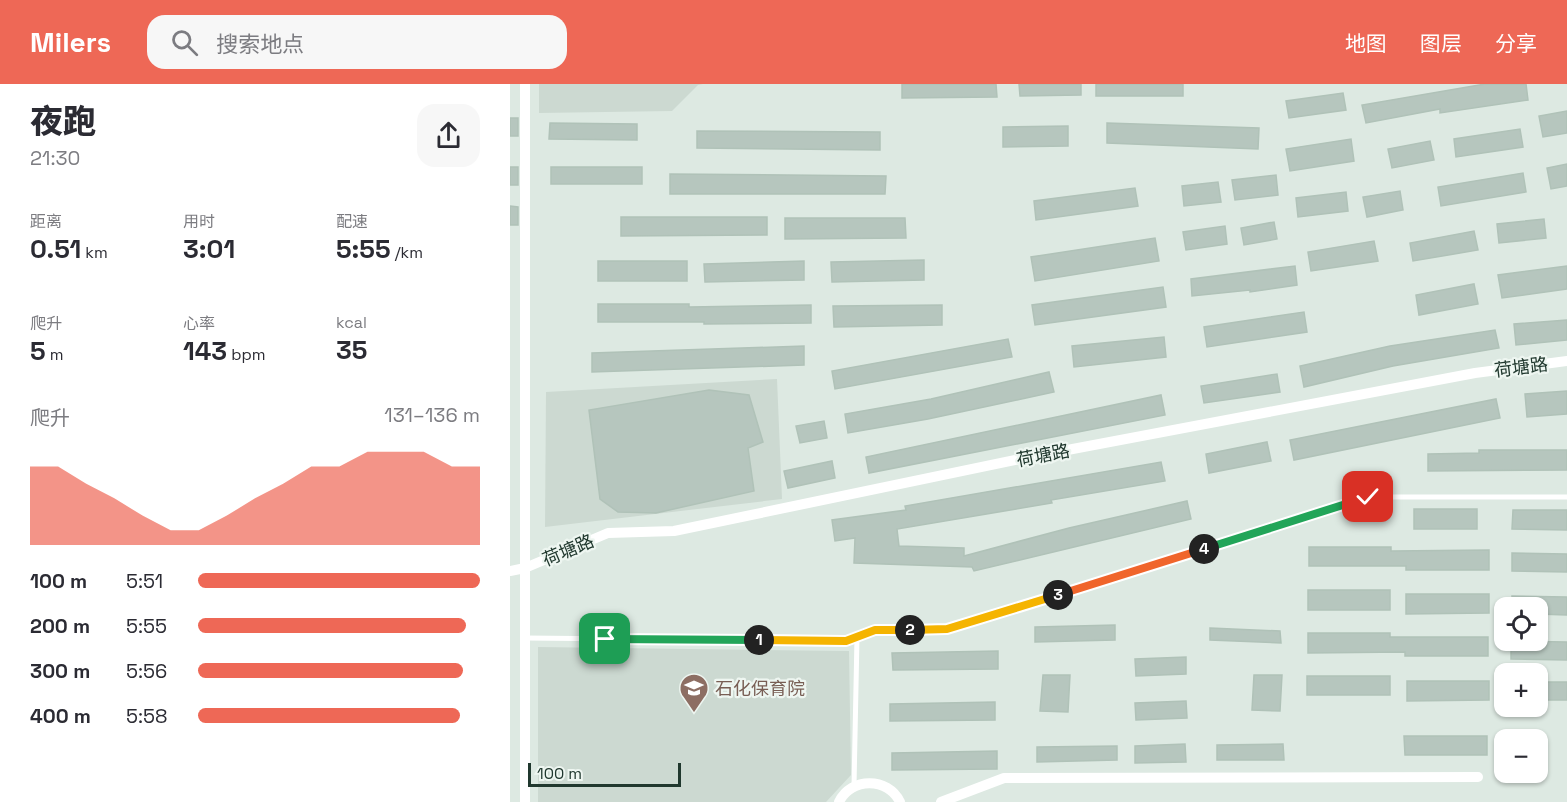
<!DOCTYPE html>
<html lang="zh">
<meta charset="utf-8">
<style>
:root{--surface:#fff;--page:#f7f7f7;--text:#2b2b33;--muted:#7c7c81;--accent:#ee6856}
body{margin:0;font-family:"Space Grotesk","Noto Sans SC",sans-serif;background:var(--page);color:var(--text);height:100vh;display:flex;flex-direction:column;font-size:22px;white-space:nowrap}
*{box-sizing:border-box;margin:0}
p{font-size:20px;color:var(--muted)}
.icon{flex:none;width:33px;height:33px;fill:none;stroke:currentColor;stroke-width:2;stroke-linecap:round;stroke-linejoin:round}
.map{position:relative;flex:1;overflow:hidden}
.sheet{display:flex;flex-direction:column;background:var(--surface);width:510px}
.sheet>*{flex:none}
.fabs{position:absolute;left:984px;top:513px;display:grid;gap:12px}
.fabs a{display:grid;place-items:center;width:54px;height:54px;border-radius:12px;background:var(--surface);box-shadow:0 2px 4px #0004;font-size:30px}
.scale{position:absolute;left:18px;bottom:15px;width:153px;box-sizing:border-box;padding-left:6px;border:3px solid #20382e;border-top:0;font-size:16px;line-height:21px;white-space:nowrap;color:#20382e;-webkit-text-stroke:4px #eef6f1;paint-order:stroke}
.pin{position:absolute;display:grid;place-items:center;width:51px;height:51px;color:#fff;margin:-26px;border-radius:12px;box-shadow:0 3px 9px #0006}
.km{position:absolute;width:30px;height:30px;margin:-15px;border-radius:50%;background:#222;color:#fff;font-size:16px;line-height:30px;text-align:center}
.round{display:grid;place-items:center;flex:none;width:63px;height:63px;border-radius:18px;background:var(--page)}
.overview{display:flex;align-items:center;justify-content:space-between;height:102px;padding:0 30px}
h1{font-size:33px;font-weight:800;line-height:45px}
.figures{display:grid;grid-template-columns:repeat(3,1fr);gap:9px;height:102px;padding:6px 30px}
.figures div{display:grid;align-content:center}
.figures b{font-size:26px;font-weight:800}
.figures small{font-size:16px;font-weight:400}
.figures p{font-size:16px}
.chart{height:168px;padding:12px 30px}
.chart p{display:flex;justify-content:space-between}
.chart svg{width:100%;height:108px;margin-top:6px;fill:var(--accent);opacity:.7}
ul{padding:0 30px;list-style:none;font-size:20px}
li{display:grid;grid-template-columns:96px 72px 1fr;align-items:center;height:45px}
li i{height:15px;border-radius:8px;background:var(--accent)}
header{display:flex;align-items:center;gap:36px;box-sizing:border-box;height:84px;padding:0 30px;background:var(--accent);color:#fff}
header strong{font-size:28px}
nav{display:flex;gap:33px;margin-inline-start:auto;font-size:21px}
.search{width:420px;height:54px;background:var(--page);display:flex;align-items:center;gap:15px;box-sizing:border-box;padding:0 21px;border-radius:18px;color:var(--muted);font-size:22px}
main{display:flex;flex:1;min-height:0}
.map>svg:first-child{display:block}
.built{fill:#ccd9d1}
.building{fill:#b6c6be;stroke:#b0c2b8;stroke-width:1.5}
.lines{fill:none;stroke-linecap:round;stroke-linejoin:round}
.service{stroke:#fff;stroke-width:5}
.minor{stroke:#fff;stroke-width:10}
.split-1-casing{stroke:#fff;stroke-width:12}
.split-2-casing{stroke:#fff;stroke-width:12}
.split-3-casing{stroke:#fff;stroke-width:12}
.split-4-casing{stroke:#fff;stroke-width:12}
.split-5-casing{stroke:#fff;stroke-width:12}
.split-1{stroke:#22a559;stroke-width:8}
.split-2{stroke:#f5b400;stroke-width:8}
.split-3{stroke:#f5b400;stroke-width:8}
.split-4{stroke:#f0652b;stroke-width:8}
.split-5{stroke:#22a559;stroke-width:8}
.labels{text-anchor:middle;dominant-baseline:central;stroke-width:4.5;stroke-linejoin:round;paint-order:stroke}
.street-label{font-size:18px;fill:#20382e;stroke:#eef6f1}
.education-label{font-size:18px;fill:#785e54;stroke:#eef6f1;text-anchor:start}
</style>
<header>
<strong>Milers</strong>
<div class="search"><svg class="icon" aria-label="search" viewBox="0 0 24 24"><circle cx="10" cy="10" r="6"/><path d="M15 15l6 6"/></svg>搜索地点</div>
<nav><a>地图</a><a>图层</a><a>分享</a></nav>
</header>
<main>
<section class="sheet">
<div class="overview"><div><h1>夜跑</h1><p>21:30</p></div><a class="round"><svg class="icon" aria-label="share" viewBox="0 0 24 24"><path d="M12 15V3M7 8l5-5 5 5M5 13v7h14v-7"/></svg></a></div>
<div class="figures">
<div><p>距离</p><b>0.51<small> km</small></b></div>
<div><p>用时</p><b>3:01</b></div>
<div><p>配速</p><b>5:55<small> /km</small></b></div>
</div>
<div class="figures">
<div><p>爬升</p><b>5<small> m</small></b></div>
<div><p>心率</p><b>143<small> bpm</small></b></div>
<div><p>kcal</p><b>35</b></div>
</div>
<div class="chart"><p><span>爬升</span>131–136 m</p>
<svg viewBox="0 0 160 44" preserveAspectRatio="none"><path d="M0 44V12L10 12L20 19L30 25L40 32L50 38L60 38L70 32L80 25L90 19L100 12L110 12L120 6L130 6L140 6L150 12L160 12V44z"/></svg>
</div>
<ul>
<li><b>100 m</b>5:51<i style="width:100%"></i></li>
<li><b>200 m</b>5:55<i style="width:95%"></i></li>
<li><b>300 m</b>5:56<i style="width:94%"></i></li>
<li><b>400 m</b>5:58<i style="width:93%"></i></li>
</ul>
</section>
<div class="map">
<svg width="1057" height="718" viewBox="0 0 1057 718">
<rect width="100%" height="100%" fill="#dde9e2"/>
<g class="built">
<path d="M29,0H193L188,1L162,27L29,29Z"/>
<path d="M267,295L272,415L35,443L36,308Z"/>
<path d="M28,563L339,567L341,691L316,718H28Z"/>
</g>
<g class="building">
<path d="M392,0H486L487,13L392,14Z"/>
<path d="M509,0H571V11L510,12Z"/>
<rect x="586" y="0" width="87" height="12"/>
<path d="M975,0H1016L1018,16L930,29V25L856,39L852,21Z"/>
<path d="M833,9L836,26L779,34L776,17Z"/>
<path d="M1057,27V49L1033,53L1029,32Z"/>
<rect x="0" y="34" width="8" height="18"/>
<path d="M40,39L127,40V56L39,55Z"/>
<path d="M597,39L749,44L748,65L597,59Z"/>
<path d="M558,42V62L493,63V43Z"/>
<path d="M1010,45L1013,63L946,73L944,55Z"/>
<path d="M187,47L370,48V66L187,64Z"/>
<path d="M841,55L844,77L780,87L776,65Z"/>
<path d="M920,57L924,76L882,84L878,65Z"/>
<path d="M1057,80V102L1041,105L1037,84Z"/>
<rect x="0" y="83" width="8" height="18"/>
<rect x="41" y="83" width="91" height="17"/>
<path d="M1013,89L1016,108L931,122L928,103Z"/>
<path d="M160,90L376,92L375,110H160Z"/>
<path d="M766,91L768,111L725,116L722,96Z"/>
<path d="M708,98L711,118L674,122L672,102Z"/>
<path d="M625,104L628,122L526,136L524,117Z"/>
<path d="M890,107L893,126L857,133L853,113Z"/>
<path d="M836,108L838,127L788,133L786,114Z"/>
<path d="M0,122L8,123V141H0Z"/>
<path d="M111,133H257V151L111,152Z"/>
<path d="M275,134H395L396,154L275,155Z"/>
<path d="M1034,135L1036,154L989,159L987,140Z"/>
<path d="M764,138L767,155L734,161L731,144Z"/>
<path d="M715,142L717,160L676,166L673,148Z"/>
<path d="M964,147L968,166L903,177L900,159Z"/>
<path d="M645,154L649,177L525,197L521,173Z"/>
<path d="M864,157L868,177L801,187L798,168Z"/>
<path d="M414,176V196L322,198L321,178Z"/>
<rect x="88" y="177" width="89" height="20"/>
<path d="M294,177V196L195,198L194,180Z"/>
<path d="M785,182L787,201L740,208V206L682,212L681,195Z"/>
<path d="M1057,182V205L992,214L988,191Z"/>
<path d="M964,200L968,220L909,231L906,211Z"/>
<path d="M653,203L656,223L525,241L522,221Z"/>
<path d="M88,220H179V223L301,221V239L194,240V238H88Z"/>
<path d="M432,221V241L324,243L323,222Z"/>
<path d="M794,228L797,248L697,263L694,243Z"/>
<path d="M1057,236V256L1006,261L1004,240Z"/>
<path d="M985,246L989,264L883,282L794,303L790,282L880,262Z"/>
<path d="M654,253L656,273L564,283L562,262Z"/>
<path d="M498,255L502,273L325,305L322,287Z"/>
<path d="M294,262V281L82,288V269Z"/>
<path d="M539,288L544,308L418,335L338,349L335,330L421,315Z"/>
<path d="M767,290L770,308L694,319L691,302Z"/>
<path d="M199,306L239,311L253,358L238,364L244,407L146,429L108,428L90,415L79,326Z"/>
<path d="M1057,307V330L1017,333L1015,310Z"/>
<path d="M651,311L655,331L359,389L356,373Z"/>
<path d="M986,315L990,334L784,376L780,356Z"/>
<path d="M314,337L317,354L290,359L286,342Z"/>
<path d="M757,358L761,377L699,389L696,370Z"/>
<path d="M969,366H1057V386L918,387V370L969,369Z"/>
<path d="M322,377L325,394L278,404L274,387Z"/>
<path d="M651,378L655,397L541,416L542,419L387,445L389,462L454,464V472L559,444L677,417L681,435L464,487L462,483L344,479L345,454L325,457L322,436L396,426L395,422Z"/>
<rect x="904" y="425" width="63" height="20"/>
<path d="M1003,426H1057V446L1002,445Z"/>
<path d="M799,463H881V467L979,466V486H896V482H799Z"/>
<path d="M1002,469L1057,470V488L1002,487Z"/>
<rect x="798" y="506" width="82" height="20"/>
<path d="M896,510H979V529L896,530Z"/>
<path d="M1002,512L1057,513V531L1028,530V524H1002Z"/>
<path d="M605,541V556L525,558V543Z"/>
<path d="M700,544L770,547L771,559L700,556Z"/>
<path d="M798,549H880V553H978V572H895V568L798,569Z"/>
<path d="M1001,557L1057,558V576L1001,575Z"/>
<path d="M488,567V585L383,586L382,569Z"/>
<path d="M676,573V590L626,592L625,575Z"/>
<path d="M533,591H560L558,628L530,627Z"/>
<path d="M744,591H772L770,627L742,626Z"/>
<rect x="797" y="592" width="83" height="19"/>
<path d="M897,597H979V616L897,617Z"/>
<rect x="1028" y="598" width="29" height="18"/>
<path d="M676,617L677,634L626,636L625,619Z"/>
<path d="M485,618V636L380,637V620Z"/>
<path d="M894,652H977V671H895Z"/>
<path d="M675,660L676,678L625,679V662Z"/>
<path d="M773,660L774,676H707V661Z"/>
<path d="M607,662V676L527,678V663Z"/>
<path d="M487,667V685L382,686V669Z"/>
</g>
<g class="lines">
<g class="service">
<path d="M15,554L335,557L365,546L437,545L858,413H1057"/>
<path d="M344,702L347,553"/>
</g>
<g class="minor">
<path d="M15,0V718"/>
<path d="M0,487L15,484L98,449L164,447L515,374L965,289L1057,277"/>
<path d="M329,718C341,693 378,693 390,718"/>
<path d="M431,718L494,694L968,693"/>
</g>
</g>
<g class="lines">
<g class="split-1-casing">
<path id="split-1" d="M95,555L249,556"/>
</g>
<g class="split-2-casing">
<path id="split-2" d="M249,556L336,557L365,546H400"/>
</g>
<g class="split-3-casing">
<path id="split-3" d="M400,546L437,545L548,511"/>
</g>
<g class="split-4-casing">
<path id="split-4" d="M548,511L694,465"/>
</g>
<g class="split-5-casing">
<path id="split-5" d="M694,465L858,413"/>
</g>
<use href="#split-1" class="split-1"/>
<use href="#split-2" class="split-2"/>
<use href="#split-3" class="split-3"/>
<use href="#split-4" class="split-4"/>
<use href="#split-5" class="split-5"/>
</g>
<defs>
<g id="school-pin" transform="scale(1.5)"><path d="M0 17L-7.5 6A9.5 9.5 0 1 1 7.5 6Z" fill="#8d6e63" stroke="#eef6f1"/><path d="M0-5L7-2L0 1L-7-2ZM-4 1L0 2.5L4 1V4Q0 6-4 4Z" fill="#fff"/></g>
</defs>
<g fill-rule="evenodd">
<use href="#school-pin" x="184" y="604"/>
</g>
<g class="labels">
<g class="street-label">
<text transform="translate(1011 283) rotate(-7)">荷塘路</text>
<text transform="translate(533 371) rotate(-11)">荷塘路</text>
<text transform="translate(58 466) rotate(-23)">荷塘路</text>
</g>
<g class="education-label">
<text x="205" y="604">石化保育院</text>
</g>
</g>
</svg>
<div class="fabs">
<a><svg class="icon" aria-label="locate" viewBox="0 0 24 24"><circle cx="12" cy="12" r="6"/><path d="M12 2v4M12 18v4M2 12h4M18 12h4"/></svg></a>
<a>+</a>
<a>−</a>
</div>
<div class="scale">100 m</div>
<div class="pin" style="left:95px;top:555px;background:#1e9e55"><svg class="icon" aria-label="arrive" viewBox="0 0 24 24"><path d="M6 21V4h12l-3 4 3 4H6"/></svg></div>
<div class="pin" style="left:858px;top:413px;background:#d93025"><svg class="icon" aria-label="check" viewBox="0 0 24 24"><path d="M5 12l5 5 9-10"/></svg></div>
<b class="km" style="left:249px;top:556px">1</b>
<b class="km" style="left:400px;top:546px">2</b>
<b class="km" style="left:548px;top:511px">3</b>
<b class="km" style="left:694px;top:465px">4</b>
</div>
</main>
